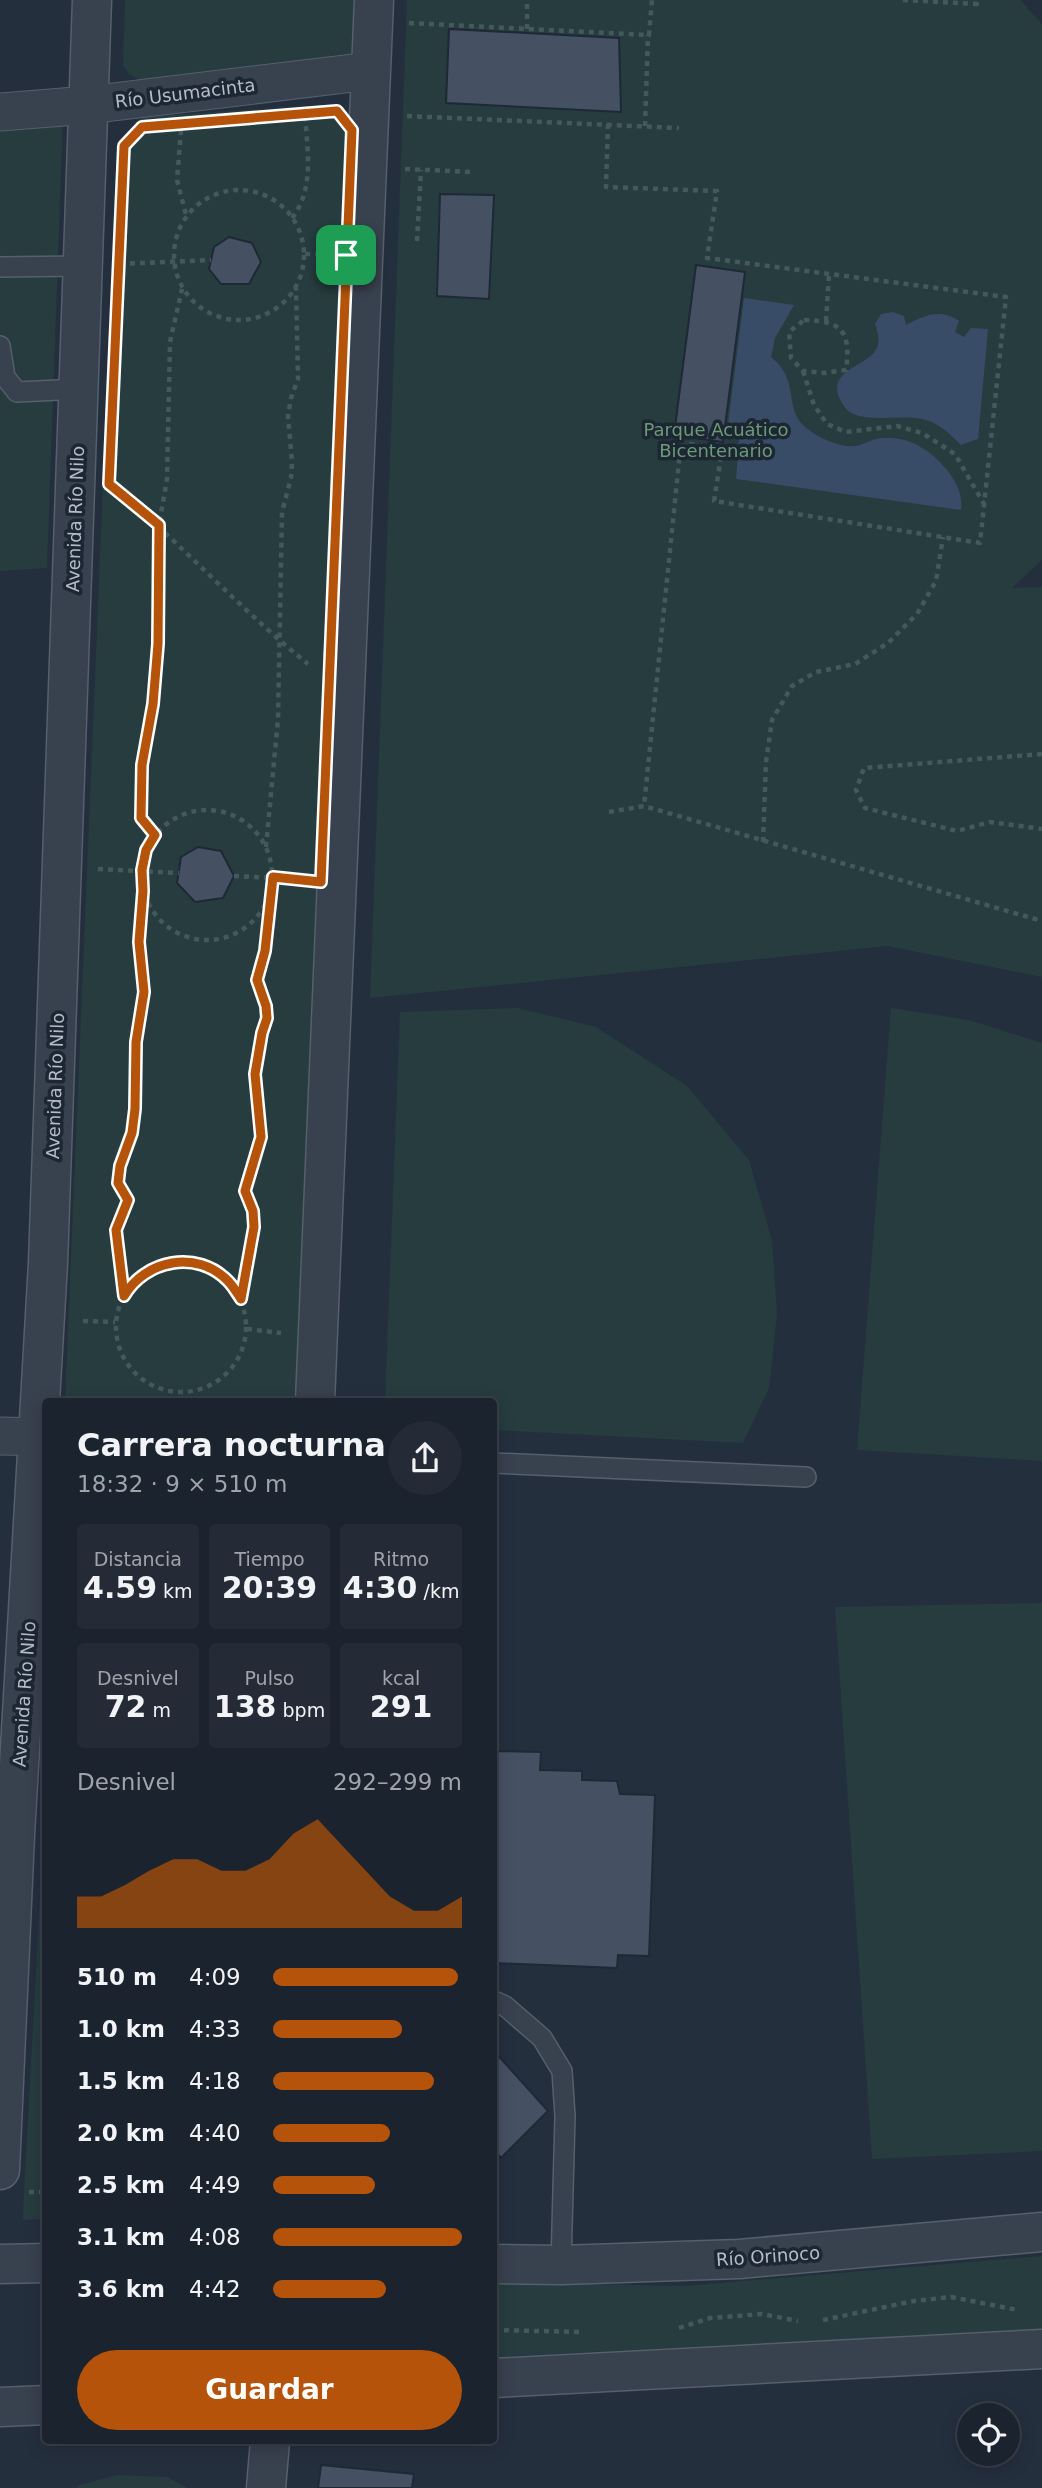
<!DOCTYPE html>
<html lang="es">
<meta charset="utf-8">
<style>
:root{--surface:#1b232e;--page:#242b36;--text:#f1f3f6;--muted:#a0a4aa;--line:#39404a;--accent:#b45309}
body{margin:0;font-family:"DejaVu Sans",sans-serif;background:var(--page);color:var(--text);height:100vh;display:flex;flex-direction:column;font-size:26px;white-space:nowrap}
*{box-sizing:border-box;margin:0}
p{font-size:23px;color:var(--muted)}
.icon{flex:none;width:38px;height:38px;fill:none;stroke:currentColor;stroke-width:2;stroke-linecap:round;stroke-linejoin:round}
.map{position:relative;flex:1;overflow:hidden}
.details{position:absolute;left:42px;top:1398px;width:455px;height:1046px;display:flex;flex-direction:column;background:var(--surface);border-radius:7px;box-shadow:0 4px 18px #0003,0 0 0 2px var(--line)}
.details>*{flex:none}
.fabs{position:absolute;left:957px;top:2403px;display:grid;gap:14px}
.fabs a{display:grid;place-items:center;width:63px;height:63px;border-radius:50%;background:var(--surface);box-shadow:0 4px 18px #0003,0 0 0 2px var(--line);font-size:35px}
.pin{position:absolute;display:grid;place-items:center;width:60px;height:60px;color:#fff;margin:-30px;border-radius:14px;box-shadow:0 4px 10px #0006}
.round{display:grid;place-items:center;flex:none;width:74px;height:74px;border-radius:37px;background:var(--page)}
.head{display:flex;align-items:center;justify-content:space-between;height:119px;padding:0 35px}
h1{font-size:32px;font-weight:800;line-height:52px}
.figures{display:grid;grid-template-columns:repeat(3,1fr);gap:10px;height:119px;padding:7px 35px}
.figures div{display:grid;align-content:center;border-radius:7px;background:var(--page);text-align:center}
.figures b{font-size:30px;font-weight:800}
.figures small{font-size:19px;font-weight:400}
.figures p{font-size:19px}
.chart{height:196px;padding:14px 35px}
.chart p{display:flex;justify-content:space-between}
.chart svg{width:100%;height:126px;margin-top:7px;fill:var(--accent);opacity:.7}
.cta{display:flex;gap:14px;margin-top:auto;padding:14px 35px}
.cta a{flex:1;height:80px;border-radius:42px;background:var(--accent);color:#fff;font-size:28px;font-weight:800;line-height:80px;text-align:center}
ul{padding:0 35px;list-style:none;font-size:23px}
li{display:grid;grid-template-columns:112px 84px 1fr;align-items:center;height:52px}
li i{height:18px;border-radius:9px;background:var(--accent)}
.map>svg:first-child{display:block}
.green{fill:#263c3f}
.water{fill:#394c67}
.building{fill:#455162;stroke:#1f2835;stroke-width:2}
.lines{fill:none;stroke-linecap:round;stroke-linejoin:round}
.service-casing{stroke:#565f6c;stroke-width:22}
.minor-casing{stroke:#565f6c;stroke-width:39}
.tertiary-casing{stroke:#565f6c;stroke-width:41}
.path{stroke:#44595c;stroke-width:4.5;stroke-dasharray:5 5;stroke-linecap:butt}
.service{stroke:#38414e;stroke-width:19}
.minor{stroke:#38414e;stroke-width:37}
.tertiary{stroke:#38414e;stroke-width:38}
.route-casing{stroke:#fff;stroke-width:14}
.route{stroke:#b45309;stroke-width:9}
.labels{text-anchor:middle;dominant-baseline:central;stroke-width:7;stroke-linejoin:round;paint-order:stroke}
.street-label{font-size:18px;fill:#b4bcc9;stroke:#1d2633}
.park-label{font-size:18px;fill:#6b9a76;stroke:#1d2633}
</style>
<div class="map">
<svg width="1042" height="2488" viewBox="0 0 1042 2488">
<rect width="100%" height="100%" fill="#242f3e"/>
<g class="green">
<path d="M125,0H366L357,53L344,61L140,80L129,74L123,65Z"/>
<path d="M407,0H1020L1042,24V560L1012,588L1042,587V977L888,946L370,998Z"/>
<path d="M335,104L353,114L308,1402H65L117,147L129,130L142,117Z"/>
<path d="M63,115L47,568L0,571V119Z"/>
<path d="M518,1008L596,1027L687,1086L749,1160L772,1241L777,1314L769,1388L743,1443L494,1430V1402H385L400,1012Z"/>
<path d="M891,1008L969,1020L1042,1043V1461L857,1450Z"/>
<path d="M1042,1603V2151L872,2159L835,1607Z"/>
<path d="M45,1806V2219L23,2220L24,2192Z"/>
<path d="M1042,2256V2329L494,2357V2282L684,2286Z"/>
<path d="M117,2475L167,2477L188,2488H76L80,2485Z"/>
</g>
<g class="water">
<path d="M744,298L794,305L775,338L771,357C799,379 785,406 802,424C814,436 838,448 856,446C863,445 870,440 876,439C904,433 931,449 947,470C956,482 963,494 961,510L736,479L739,439L727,432Z"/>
<path d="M893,312L904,316L906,325C924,315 941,308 959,321L955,332L964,337L971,328L988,329L978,439L961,445C951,435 940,424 926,420C903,412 857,427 844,406C819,368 871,369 878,345C880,338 877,331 875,324L881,314Z"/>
</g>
<g class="building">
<path d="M449,29L619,38L621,112L446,103Z"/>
<path d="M440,194L494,195L489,299L437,296Z"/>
<path d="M229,237L252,243L261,262L249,284H221L209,269L214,247Z"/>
<path d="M696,265L745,272L723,442L674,435Z"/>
<path d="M198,847L221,851L234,876L223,898L195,902L177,883L181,857Z"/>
<path d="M494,1751L541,1752L540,1770L582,1771V1780L617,1781L620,1794L655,1795L649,1956L618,1955L617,1968L494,1963Z"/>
<path d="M494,2051L548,2111L501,2158L494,2149Z"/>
<path d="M321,2465L414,2474L412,2488H318Z"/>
</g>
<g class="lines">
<g class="service-casing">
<g id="service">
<path d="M0,267L83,266"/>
<path d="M0,346L5,377L17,392L79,389"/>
<path d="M494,1463L806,1477"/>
<path d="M494,2001L505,2006L542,2038L562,2071L565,2116L561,2265"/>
</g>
</g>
<g class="minor-casing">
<g id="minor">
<path d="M0,112L88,105L370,71"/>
<path d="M0,1436L46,1437"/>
</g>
</g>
<g class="tertiary-casing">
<g id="tertiary">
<path d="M315,1402L374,0"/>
<path d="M0,2170L15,1835L48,1263L92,0"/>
<path d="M0,2264L46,2263"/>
<path d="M494,2264L561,2265L739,2259L1042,2232"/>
<path d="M494,2378L1042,2349"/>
<path d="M0,2407L46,2405"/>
<path d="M266,2488L270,2441"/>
</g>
</g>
<g class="path">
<path d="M903,0L977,4L973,0"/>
<path d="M409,23L649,35L652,0"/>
<path d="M527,29V0"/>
<path d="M407,116L679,128"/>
<path d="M608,124L606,187L717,191L707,258L1006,297L980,543L714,501L722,450L681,442L644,806"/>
<path d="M645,126L648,35"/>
<path d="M181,130L177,180L186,215"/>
<path d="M405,169L472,172"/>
<circle cx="239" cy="255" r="65"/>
<path d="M292,218C315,189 307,149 305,114"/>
<path d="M417,241L421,170"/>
<path d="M305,254H325"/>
<path d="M120,264L211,260"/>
<path d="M804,320C843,321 851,332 846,370L824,373L803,371L791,358L789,332Z"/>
<path d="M826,321L829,274"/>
<path d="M803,371L814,405L827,424L846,432L897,426L922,433L955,454L984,504"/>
<path d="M113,486C180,543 240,609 308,664"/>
<path d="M1042,754L864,768L856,790L865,808L957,831L990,822L1042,829"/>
<circle cx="207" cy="875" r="65"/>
<path d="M609,812L644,806L1042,921"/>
<path d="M155,835L141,818L142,765L153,704L158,644L159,525L167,479L170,342L182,289"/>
<path d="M763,842L766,762L772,720L792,686L816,672L855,664L888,643L917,614L936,581L943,537"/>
<path d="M266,847L278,719L282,512L291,478L292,462L288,416L291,398L298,379L296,288"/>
<path d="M98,869L179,873"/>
<path d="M234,876L300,879"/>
<circle cx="181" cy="1327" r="65"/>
<path d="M124,1296L116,1230L128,1200L118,1183L119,1166L132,1133L135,1109L136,1042L144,992L139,942L143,891"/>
<path d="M241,1299L254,1227L253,1211L245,1191L261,1137L255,1074L267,1018L266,1006L257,980L265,951L271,892"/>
<path d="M83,1321L115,1322"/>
<path d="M247,1329L281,1333"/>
<path d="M29,2192H46"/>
<path d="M823,2320L914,2301L951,2297L1018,2310"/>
<path d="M679,2328L710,2318L762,2314L798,2321"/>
<path d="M494,2330L584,2332"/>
</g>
<use href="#service" class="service"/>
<use href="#minor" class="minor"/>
<use href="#tertiary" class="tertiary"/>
</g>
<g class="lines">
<g class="route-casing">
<path id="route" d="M337,111L352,130L321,882L273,877L265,951L257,980L266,1006L267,1018L262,1033L255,1074L261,1137L245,1191L253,1211L254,1227L241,1299C237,1293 233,1286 228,1281C197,1249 145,1260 124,1296L116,1230L128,1200L118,1183L120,1166L132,1133L135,1109L136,1042L144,992L139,942L143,891L142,870L146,850L155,835L141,818L142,765L153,704L158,644L159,525L109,484L124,146L142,127Z"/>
</g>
<use href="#route" class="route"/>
</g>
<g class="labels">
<g class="street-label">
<text transform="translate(185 93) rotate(-7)">Río Usumacinta</text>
<text transform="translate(75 519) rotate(-88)">Avenida Río Nilo</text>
<text transform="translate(55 1086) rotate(-88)">Avenida Río Nilo</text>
<text transform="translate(24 1694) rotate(-86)">Avenida Río Nilo</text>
<text transform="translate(768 2256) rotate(-4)">Río Orinoco</text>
</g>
<g class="park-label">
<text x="716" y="429">Parque Acuático<tspan x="716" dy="21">Bicentenario</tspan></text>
</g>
</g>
</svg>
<div class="fabs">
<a><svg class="icon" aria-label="locate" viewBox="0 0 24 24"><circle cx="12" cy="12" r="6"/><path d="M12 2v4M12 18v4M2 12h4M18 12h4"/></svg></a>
</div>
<div class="pin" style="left:346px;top:255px;background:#1e9e55"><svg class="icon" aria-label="arrive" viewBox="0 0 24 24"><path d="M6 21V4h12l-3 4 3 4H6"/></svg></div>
<section class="details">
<div class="head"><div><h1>Carrera nocturna</h1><p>18:32 · 9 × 510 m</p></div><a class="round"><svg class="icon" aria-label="share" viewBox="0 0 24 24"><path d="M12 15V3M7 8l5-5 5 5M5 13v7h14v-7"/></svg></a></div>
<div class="figures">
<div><p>Distancia</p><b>4.59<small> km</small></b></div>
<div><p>Tiempo</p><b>20:39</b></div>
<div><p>Ritmo</p><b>4:30<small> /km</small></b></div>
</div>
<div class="figures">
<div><p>Desnivel</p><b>72<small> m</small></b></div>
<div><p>Pulso</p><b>138<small> bpm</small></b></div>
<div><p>kcal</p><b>291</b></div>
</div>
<div class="chart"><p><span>Desnivel</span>292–299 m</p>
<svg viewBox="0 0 160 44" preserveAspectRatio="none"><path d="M0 44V33L10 33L20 29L30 24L40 20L50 20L60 24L70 24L80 20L90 11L100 6L110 15L120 24L130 33L140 38L150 38L160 33V44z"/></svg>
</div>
<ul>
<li><b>510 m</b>4:09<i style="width:98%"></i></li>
<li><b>1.0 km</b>4:33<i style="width:68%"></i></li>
<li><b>1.5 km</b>4:18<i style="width:85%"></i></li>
<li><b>2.0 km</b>4:40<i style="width:62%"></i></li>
<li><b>2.5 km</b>4:49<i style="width:54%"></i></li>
<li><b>3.1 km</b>4:08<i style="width:100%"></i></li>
<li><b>3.6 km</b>4:42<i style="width:60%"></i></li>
</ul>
<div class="cta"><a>Guardar</a></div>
</section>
</div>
